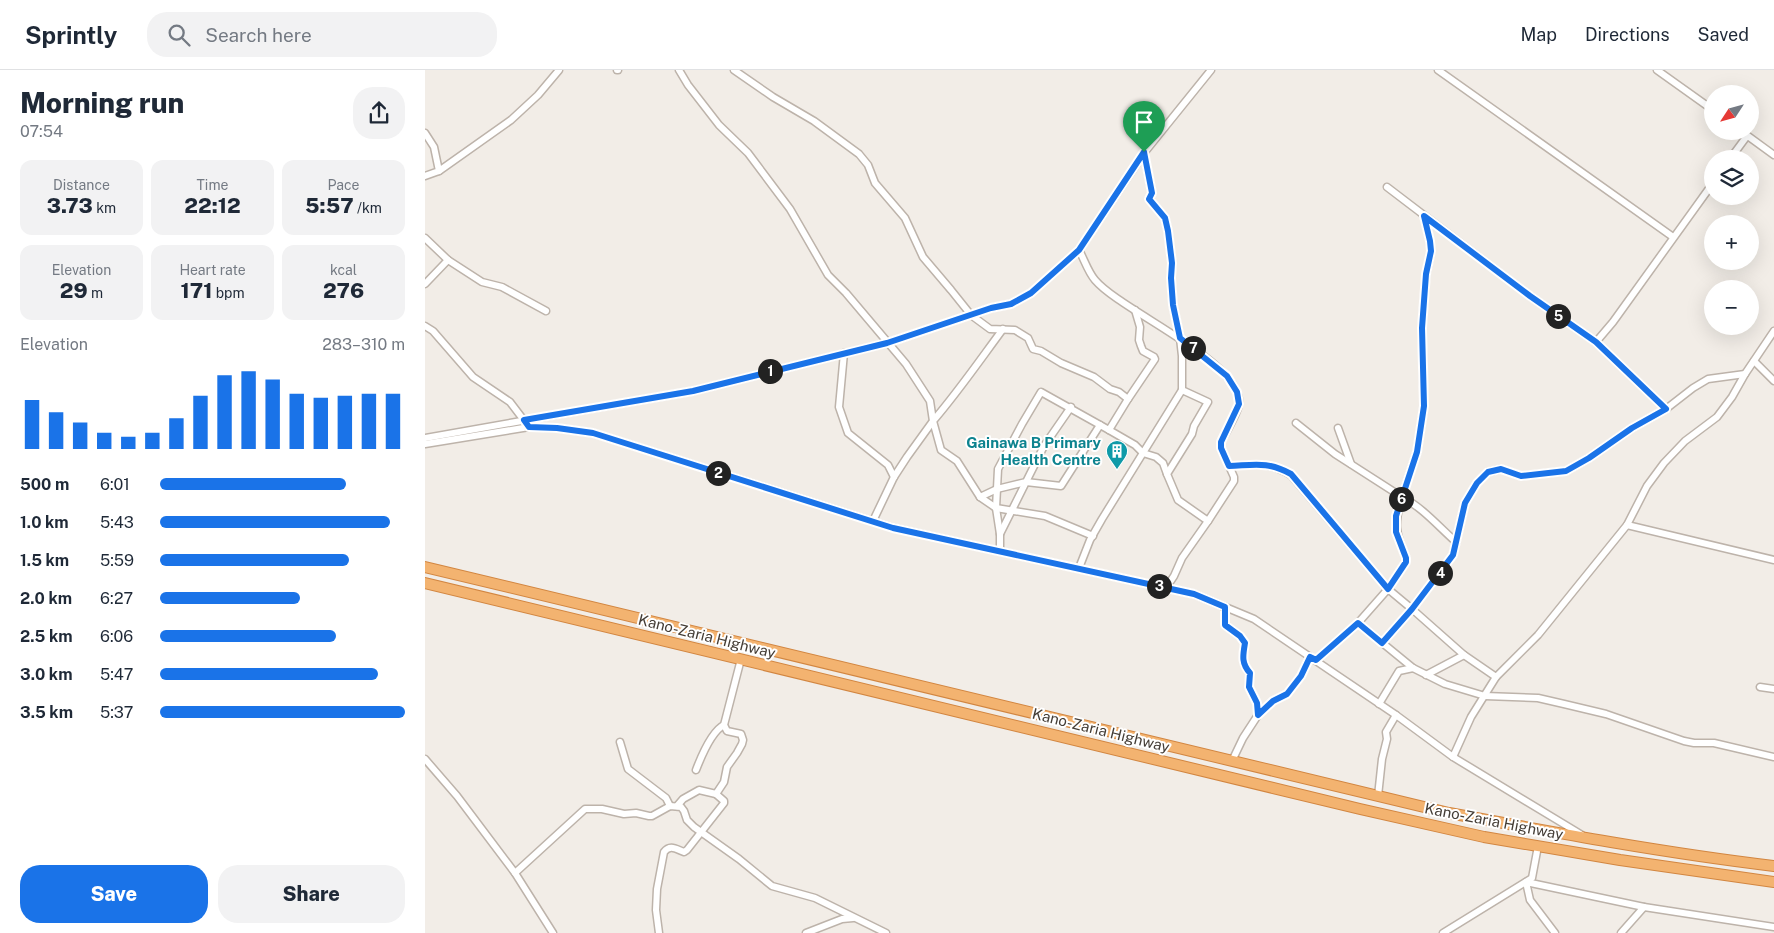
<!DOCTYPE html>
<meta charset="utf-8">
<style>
:root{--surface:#fff;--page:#f2f2f3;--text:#1f2937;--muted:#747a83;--line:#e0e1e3;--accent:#1a73e8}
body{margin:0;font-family:"Public Sans",sans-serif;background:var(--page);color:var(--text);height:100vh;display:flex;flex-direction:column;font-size:19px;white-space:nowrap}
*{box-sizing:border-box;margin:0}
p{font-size:16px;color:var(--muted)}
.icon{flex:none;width:28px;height:28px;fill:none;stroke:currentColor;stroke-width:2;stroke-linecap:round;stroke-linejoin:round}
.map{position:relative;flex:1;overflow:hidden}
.sheet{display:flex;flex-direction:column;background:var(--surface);width:425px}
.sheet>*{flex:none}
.needle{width:32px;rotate:234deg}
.controls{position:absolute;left:1279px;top:15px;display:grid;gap:10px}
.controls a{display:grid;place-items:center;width:55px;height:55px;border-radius:50%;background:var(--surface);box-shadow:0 5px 20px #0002;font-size:25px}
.pin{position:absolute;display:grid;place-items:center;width:42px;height:42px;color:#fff;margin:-51px -21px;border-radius:50% 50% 50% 0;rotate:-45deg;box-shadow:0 0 5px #0007}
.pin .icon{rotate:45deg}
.km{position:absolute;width:25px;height:25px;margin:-12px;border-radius:50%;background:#222;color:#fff;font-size:14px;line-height:25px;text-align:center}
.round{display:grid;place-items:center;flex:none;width:52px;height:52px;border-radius:20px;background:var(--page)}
.summary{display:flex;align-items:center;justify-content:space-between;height:85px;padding:0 20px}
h1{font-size:28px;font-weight:800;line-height:38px}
.metrics{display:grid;grid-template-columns:repeat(3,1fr);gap:8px;height:85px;padding:5px 20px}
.metrics div{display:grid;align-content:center;border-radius:12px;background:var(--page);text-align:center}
.metrics b{font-size:21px;font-weight:800}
.metrics small{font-size:14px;font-weight:400}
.metrics p{font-size:14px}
.chart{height:140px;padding:10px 20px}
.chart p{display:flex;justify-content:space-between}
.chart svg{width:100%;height:90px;margin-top:5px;stroke:var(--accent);stroke-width:6}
.action{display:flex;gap:10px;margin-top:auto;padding:10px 20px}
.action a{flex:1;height:58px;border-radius:20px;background:var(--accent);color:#fff;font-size:20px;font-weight:800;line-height:58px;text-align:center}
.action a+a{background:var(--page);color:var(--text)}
ul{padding:0 20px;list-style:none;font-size:16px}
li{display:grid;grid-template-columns:80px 60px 1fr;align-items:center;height:38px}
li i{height:12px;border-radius:6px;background:var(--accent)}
header{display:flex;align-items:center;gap:30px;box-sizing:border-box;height:70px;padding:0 25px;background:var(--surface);border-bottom:1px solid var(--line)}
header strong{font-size:24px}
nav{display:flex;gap:28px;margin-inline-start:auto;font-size:18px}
.search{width:350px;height:45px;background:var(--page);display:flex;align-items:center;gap:12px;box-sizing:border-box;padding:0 18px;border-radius:20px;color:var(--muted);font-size:19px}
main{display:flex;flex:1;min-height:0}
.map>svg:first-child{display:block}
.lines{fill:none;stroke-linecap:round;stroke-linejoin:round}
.minor-casing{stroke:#bdb3aa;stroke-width:9}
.highway-casing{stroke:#d28641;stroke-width:12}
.minor{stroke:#fff;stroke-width:6}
.highway{stroke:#f3b370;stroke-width:10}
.route-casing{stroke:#fff;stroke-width:10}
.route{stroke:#1a73e8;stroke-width:6}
.labels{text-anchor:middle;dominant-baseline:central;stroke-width:4;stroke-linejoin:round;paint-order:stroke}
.culture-label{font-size:15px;font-weight:bold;fill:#0d838f;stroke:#fff;text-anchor:end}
.street-label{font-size:15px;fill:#443d36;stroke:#fff}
</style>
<header>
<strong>Sprintly</strong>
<div class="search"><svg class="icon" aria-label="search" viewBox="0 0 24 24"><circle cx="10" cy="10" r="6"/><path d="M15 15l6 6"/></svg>Search here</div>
<nav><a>Map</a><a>Directions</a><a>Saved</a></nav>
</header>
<main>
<section class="sheet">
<div class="summary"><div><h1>Morning run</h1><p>07:54</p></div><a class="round"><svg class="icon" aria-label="share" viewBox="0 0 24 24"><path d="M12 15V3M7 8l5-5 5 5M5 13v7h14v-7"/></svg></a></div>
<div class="metrics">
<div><p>Distance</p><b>3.73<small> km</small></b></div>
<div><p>Time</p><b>22:12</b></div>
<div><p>Pace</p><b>5:57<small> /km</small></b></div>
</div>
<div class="metrics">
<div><p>Elevation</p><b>29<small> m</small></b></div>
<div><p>Heart rate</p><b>171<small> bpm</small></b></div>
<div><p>kcal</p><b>276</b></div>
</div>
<div class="chart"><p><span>Elevation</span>283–310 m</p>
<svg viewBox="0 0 160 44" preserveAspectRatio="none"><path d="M5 44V20M15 44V26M25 44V31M35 44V36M45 44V38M55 44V36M65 44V29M75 44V18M85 44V8M95 44V6M105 44V10M115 44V17M125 44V19M135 44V18M145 44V17M155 44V17"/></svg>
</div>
<ul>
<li><b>500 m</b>6:01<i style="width:76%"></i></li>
<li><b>1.0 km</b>5:43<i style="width:94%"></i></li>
<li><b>1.5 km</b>5:59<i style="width:77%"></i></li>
<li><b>2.0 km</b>6:27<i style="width:57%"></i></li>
<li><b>2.5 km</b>6:06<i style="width:72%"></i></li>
<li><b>3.0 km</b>5:47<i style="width:89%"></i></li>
<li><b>3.5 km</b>5:37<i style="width:100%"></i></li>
</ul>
<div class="action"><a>Save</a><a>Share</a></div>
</section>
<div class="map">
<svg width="1349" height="863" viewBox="0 0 1349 863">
<rect width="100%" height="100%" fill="#f2ede7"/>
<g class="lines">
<g class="minor-casing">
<g id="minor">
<path d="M192,0H193"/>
<path d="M254,0L263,15L294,55L323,83L365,139L403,205L421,223L481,294L505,331L508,351L482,387L469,407L448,451"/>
<path d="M309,0L348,27L389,51L434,84L443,95L450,113L480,148L498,187L526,220L546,245L565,259L590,260L603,268L608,279L616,281L636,293L669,307L685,319L694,322L703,329L684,360L710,375L718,383L731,387L738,393L742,404"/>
<path d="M1013,0L1248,167"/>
<path d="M1232,0L1288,40"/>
<path d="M1316,61L1349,85"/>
<path d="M0,63L9,77L14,101L0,106"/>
<path d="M719,83L727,123L724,129L740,148L743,161L747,193L746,208L748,235L755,268L757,286V320L783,332L769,356L767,364L742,404L753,430L783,451L757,488L749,506L741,518"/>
<path d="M1305,89L1322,66"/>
<path d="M14,101L86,50L113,25L134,0"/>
<path d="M962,117L1105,226L1171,272L1241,339"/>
<path d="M999,146L1005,171L1006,181L1001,205L997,258L999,336L992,382L977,427C998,438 1013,456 1031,472"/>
<path d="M0,168L23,190L57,212L77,217L121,241"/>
<path d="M654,180C659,189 663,202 670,210C696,241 818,292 814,334C814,341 800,364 796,372V378L809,407V411L783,451"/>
<path d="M0,214L23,190"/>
<path d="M0,256L8,261L48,307L85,332L104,357L106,349L268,321L462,273L566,238L586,234L606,223L654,180L719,83L786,0"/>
<path d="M578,259C555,290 533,322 508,351L516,380L532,391L555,427L571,438L620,446L668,466"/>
<path d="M1171,272L1188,252L1288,113"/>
<path d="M419,283L414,337L423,363L463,395L469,407"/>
<path d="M1329,291L1349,311"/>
<path d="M703,329L730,289L729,287L718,281L716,276L714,270L715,257L710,240"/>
<path d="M913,358L926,394"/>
<path d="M0,368L102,350"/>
<path d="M0,374L104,357L132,358L168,363L469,458L769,524L829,549L971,645L1028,687L1157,765"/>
<path d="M804,396C830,395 842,391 866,405L963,519L981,492V488C970,461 969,454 977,427L910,384L871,353"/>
<path d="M555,427L572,419L601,412L619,376L646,337"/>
<path d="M1202,455L1349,490"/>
<path d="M575,464L601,412L636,416L675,355"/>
<path d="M575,481V464L571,438L573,399L597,354L616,322L684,360"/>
<path d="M654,498L665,470L677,449L757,320"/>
<path d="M800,537V555L815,566L820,573C818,585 816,593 825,603L824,617L832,633L833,645"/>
<path d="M933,553L963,519L987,539L1028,485L1040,433L1052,413L1063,402L1076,399L1096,406L1141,401L1164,388L1207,358L1241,339L1268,318L1283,309L1320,304"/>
<path d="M957,573L987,539L1039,585"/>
<path d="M891,590L933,553L988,598L1020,614L1060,626L1113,628L1139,634L1181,644L1259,671L1269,673H1289L1349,687"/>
<path d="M1001,605L1039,585L1071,607L1113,565L1202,455L1222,416L1239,393L1260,371L1292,347L1307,327L1320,304L1349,261"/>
<path d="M1335,617L1349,619"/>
<path d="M954,634L974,601L988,598"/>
<path d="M195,672L203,699L241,728L245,736"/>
<path d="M1028,687L1046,647L1071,607"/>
<path d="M0,689L32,726L90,803L128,863"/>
<path d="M807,691L818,668L833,645L848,631L862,624L876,606L885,587"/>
<path d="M271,700C276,687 287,661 299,655"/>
<path d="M953,726L957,689L962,669L961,662L971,645"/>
<path d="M252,736L258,729L274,720L291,724"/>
<path d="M90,803L160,739H177L199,744L211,743L224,746H227L245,736L256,737L259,741L262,750L269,757L314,789L347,816L390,828L461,863"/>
<path d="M1219,837L1349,857"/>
<path d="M234,863L231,840L232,819L239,782C245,774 251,779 259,782L262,780L299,733V731L291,724L299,712L302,697L312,683L317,674L318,670L316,664L302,661L299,655L316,589"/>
<path d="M381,863L417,849L428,848"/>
<path d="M1018,863L1107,808L1113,776"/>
<path d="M1130,863L1105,830L1101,812L1219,837L1196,863"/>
</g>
</g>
<g class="highway-casing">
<g id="highway">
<path d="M0,497L1024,743C1132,763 1240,783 1349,796"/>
<path d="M0,513L935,739L1059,767L1195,790L1349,812"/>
</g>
</g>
<use href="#minor" class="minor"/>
<use href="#highway" class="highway"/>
</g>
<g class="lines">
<g class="route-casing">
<path id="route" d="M719,82L727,123L724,129L740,148L743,161L747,193L746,208L748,235L755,268L802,306L812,322L814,334L796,372V378L804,396C830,395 842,391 866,404L963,519L981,492V488L971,462V446L992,382L999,336L997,258L1001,204L1006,181L1005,171L999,146L1105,226L1171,272L1241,339L1207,358L1164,388L1141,401L1096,406L1076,399L1063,402L1052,413L1040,433L1028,485L987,539L957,573L933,553L891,590L885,587L876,606L862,624L848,631L833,645L832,633L824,617L825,603C816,593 818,585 820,573L815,566L800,555V537L769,524L468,458L168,363L132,358L104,357L99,350L268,321L462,273L566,238L586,234L606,223L654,180Z"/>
</g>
<use href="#route" class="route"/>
</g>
<defs>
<g id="building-pin" transform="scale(1.125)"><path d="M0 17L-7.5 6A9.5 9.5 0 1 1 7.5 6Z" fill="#0f9aa8" stroke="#fff"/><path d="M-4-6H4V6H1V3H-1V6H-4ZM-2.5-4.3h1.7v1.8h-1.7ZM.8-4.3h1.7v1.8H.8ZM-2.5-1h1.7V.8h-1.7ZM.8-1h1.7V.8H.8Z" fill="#fff"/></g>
</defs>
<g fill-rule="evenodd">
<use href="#building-pin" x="692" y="381"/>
</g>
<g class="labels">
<g class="culture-label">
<text x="676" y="372">Gainawa B Primary<tspan x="676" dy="17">Health Centre</tspan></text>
</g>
<g class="street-label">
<text transform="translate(282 566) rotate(14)">Kano-Zaria Highway</text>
<text transform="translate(676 660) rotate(14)">Kano-Zaria Highway</text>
<text transform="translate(1069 751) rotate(11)">Kano-Zaria Highway</text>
</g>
</g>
</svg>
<div class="controls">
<a><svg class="needle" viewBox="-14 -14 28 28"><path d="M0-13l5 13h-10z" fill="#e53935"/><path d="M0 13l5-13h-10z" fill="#747a83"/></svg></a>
<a><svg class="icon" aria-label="layers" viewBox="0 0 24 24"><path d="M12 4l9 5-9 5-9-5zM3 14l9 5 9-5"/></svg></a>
<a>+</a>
<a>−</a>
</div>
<div class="pin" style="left:719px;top:82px;background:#1e9e55"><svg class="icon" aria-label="arrive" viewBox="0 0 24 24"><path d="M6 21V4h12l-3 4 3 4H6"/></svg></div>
<b class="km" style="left:345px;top:301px">1</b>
<b class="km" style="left:293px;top:403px">2</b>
<b class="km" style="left:734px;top:516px">3</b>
<b class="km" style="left:1015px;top:503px">4</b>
<b class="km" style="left:1133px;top:246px">5</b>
<b class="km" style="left:976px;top:429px">6</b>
<b class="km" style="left:768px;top:278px">7</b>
</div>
</main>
